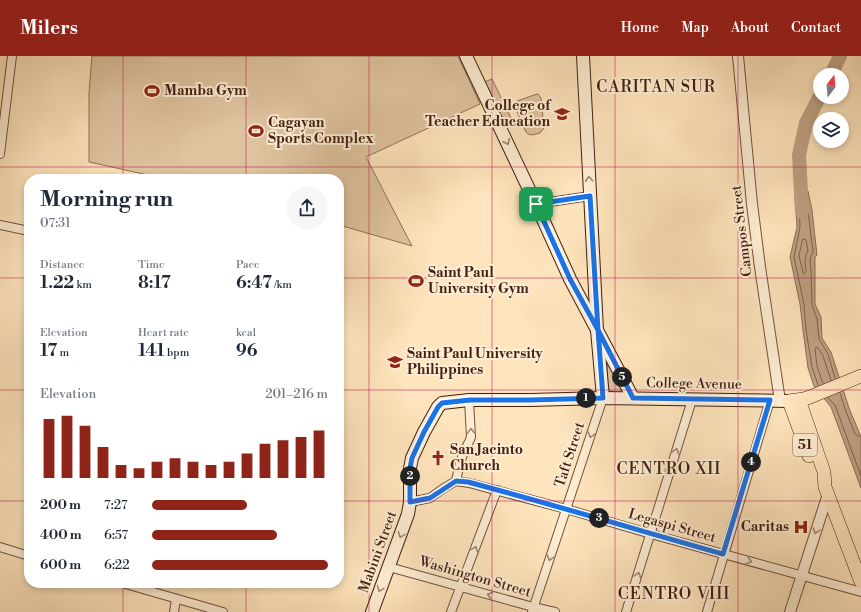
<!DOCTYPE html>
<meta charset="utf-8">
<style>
:root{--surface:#fff;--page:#f6f6f7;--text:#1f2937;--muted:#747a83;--accent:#8f2418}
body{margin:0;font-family:"Libre Bodoni",serif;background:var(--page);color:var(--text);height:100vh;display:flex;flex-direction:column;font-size:15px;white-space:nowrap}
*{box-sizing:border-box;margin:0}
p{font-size:13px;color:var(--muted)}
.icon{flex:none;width:22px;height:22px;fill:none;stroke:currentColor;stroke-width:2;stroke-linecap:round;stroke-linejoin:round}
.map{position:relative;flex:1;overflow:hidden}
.details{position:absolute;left:24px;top:118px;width:320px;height:414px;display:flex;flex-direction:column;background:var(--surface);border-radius:16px;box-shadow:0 2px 6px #0003}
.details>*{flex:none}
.needle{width:26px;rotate:16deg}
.fabs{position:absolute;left:813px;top:12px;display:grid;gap:8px}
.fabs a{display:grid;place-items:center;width:36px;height:36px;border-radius:50%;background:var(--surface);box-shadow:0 2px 6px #0003;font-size:20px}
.pin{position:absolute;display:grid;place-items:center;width:34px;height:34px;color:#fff;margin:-17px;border-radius:8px;box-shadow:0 2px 6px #0006}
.km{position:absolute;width:20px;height:20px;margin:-10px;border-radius:50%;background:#222;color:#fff;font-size:11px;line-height:20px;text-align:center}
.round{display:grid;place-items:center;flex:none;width:42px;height:42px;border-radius:21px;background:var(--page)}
.headline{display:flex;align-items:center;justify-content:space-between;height:68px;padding:0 16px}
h1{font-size:22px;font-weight:700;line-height:30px}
.metrics{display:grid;grid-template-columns:repeat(3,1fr);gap:6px;height:68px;padding:4px 16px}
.metrics div{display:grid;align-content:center}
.metrics b{font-size:17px;font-weight:700}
.metrics small{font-size:11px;font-weight:400}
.metrics p{font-size:11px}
.chart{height:112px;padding:8px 16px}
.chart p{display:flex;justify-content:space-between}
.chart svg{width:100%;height:72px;margin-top:4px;stroke:var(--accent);stroke-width:6}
ul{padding:0 16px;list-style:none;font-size:13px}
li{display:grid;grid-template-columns:64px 48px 1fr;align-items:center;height:30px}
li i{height:10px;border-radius:5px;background:var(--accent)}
header{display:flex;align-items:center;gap:24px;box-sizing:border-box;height:56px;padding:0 20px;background:var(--accent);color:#fff}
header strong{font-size:19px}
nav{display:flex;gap:22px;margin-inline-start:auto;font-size:14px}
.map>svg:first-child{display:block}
.green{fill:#dec39f;stroke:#907258}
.water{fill:#bea182;stroke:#8d6d55}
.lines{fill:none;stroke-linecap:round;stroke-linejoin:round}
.shore{stroke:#80604a;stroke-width:1}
.river{stroke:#bea182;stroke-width:14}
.minor-casing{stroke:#72513c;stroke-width:10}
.tertiary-casing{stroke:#72513c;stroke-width:12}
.secondary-casing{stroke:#432012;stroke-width:14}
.primary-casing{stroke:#432012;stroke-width:14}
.minor{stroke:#feedd3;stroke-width:8}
.tertiary{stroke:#feedd3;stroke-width:10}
.secondary{stroke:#feedd3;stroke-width:12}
.primary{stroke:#fee4bc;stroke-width:13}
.oneway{stroke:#a08672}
.route-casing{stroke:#fff;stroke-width:8}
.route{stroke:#1a73e8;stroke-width:5}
.grid{fill:none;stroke:#c2185b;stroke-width:1;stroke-opacity:0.55}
.labels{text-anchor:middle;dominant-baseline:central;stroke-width:4;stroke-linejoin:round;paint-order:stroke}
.shield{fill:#feedd3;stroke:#7b5e4c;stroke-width:1}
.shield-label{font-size:13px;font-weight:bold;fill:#432012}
.poi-label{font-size:14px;font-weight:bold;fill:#432012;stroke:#feedd3;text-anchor:start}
.street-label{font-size:14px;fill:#432012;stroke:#feedd3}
.quarter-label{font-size:16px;letter-spacing:1px;fill:#432012;stroke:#feedd3}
</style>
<header>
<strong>Milers</strong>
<nav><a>Home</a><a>Map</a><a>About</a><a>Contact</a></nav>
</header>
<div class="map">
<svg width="861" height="556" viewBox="0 0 861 556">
<rect width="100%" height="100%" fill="#fee4bc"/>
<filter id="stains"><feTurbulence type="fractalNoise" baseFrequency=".005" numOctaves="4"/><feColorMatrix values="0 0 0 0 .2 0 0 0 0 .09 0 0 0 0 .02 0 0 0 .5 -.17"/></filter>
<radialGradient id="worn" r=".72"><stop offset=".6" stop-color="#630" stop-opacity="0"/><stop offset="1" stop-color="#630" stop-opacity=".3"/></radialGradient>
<g class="green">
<path d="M92,0H458L480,48L366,101L412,190L339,169V123H166L89,106V37Z"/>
<path d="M492,23L513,66L505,69L484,26Z"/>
<path d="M537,38H538L541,42L544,72L540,77C535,78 529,81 526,76L514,49L517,45Z"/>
<path d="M607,309H609L622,333L618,337L612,336L608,333Z"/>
</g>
<path class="water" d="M808,135L812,154L817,199L815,201V248L821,261L822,282L831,296L849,352L861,381V432L831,351L814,330L808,312L803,274L800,248L790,201L797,171L795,140Z"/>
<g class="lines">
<g class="shore">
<path d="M803,183H805L806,184L808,195L806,199L805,205L806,216L804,218L803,216L799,200Z"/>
<path d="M823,327L822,325L817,310L815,293L816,291L818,292L823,300L831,324"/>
<path d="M818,329L812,311L806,274L804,248L794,201L800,171L799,144L800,142L804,141L806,143L808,155L813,196L811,200L810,205L811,214L812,249L817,263L819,283L828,298L835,322"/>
<path d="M840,337L845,353L855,378L858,380H861"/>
<path d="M828,342L835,349L861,420"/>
</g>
<g class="river">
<path d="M831,19L840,0"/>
<path d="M802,156L799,99L806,67L820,40"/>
</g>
<g class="minor-casing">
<g id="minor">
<path d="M0,98L12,0"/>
<path d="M536,148L590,140"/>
<path d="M0,169L29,175"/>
<path d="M456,425C458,415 460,405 464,396C466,391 469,387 471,381L469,344"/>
<path d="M410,446L430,442L444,432L456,425L469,427L566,453L651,478L861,536"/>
<path d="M0,491L29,500"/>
<path d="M389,511L533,551L555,556"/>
<path d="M122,527L223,556"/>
<path d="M174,556L176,543"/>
<path d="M451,556L497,434"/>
<path d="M532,556L603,342"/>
<path d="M626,556L692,344"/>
<path d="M707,556L770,344"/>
</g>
</g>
<g class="tertiary-casing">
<g id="tertiary">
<path d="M738,0L752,148L760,211L780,345"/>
<path d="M790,556L828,438"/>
</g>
</g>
<g class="secondary-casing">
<g id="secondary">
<path d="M466,0L536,148L570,223L633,342"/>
<path d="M583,0L597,274L603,342"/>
<path d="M372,556L408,458L410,446V412L412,402L424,376L438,351L442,347L469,344H530L603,342L789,345"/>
</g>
</g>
<g class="primary-casing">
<g id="primary">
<path d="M799,344L824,416L825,431L861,526"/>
<path d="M809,400L789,345L804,343L810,341L861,320"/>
</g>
</g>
<use href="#minor" class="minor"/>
<use href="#tertiary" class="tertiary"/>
<use href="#secondary" class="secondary"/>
<use href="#primary" class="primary"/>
</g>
<defs><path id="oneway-chevron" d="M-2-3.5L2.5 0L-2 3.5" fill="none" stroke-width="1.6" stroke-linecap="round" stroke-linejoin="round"/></defs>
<g class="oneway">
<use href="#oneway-chevron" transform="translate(507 86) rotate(64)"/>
<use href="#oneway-chevron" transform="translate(589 123) rotate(-93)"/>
<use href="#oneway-chevron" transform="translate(471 375) rotate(-92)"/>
<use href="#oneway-chevron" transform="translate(591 379) rotate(108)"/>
<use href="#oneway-chevron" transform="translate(676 395) rotate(-73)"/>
<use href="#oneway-chevron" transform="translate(816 475) rotate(108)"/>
<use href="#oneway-chevron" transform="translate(401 479) rotate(111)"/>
<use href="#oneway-chevron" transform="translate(475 493) rotate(-69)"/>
<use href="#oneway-chevron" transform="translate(550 502) rotate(108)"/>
<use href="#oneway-chevron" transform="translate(749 505) rotate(16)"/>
<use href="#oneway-chevron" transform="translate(638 519) rotate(-72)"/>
<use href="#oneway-chevron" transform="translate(380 533) rotate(111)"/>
<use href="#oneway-chevron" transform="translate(490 539) rotate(-164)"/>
</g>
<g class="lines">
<g class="route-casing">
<path id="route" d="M536,148L570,223L598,274L603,342L530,344H470L442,347L438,351L424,376L412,402L410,412V446L430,442L456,425L468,426C554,449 638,474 723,498L770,344L633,342L598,274L590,140L536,148"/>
</g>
<use href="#route" class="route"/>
</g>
<path class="grid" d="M123,0V123M246,0V123M369,0V556M492,0V556M615,0V556M738,0V556M0,111H861M0,222H29M339,222H861M0,334H29M339,334H861M0,445H29M339,445H861M123,527V556M246,527V556"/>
<defs>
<g id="stadium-bare" transform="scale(1.2)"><path d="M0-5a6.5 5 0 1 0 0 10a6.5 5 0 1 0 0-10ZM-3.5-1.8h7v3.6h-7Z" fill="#8f2418" stroke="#feedd3" stroke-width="2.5" paint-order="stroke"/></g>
<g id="university-bare" transform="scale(1.2)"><path d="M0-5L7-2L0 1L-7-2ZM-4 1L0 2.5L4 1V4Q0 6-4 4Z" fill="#8f2418" stroke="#feedd3" stroke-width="2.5" paint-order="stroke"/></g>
<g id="church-bare" transform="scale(1.2)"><path d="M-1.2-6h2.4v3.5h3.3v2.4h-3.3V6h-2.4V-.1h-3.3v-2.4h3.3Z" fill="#8f2418" stroke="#feedd3" stroke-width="2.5" paint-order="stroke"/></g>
<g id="hospital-bare" transform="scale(1.2)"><path d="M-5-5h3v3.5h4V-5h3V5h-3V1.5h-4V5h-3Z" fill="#8f2418" stroke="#feedd3" stroke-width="2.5" paint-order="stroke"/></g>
</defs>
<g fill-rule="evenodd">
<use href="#stadium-bare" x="152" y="35"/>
<use href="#university-bare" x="562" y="58"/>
<use href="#stadium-bare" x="256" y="75"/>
<use href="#stadium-bare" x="416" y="225"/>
<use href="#university-bare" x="395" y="306"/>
<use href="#church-bare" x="438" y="402"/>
<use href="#hospital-bare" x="801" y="471"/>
</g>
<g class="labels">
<rect class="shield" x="793" y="378" width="24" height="22" rx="3"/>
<g class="shield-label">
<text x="805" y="389">51</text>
</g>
<g class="poi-label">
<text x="164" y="35">Mamba Gym</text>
<text x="550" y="50" text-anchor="end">College of<tspan x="550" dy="16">Teacher Education</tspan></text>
<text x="268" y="67">Cagayan<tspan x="268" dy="16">Sports Complex</tspan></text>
<text x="428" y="217">Saint Paul<tspan x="428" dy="16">University Gym</tspan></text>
<text x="407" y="298">Saint Paul University<tspan x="407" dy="16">Philippines</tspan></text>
<text x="450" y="394">San Jacinto<tspan x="450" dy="16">Church</tspan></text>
<text x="789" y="471" text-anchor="end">Caritas</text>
</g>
<g class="street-label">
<text transform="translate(742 175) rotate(-97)">Campos Street</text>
<text transform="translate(694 328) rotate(1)">College Avenue</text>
<text transform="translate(570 399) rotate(-72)">Taft Street</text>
<text transform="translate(672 470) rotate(16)">Legaspi Street</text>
<text transform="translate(378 496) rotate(-70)">Mabini Street</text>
<text transform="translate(475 521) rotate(16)">Washington Street</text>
</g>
<g class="quarter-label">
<text x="656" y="31">CARITAN SUR</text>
<text x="669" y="413">CENTRO XII</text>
<text x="674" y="538">CENTRO VIII</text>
</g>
</g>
<rect width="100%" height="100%" filter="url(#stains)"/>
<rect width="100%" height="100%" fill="url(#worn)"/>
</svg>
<div class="fabs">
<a><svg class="needle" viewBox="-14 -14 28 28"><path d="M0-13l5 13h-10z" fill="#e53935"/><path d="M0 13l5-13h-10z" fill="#747a83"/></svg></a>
<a><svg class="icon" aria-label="layers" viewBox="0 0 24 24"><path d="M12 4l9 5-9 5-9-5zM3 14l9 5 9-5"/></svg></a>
</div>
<div class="pin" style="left:536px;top:148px;background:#1e9e55"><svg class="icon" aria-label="arrive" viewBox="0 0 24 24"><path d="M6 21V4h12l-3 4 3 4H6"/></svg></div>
<b class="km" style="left:586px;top:342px">1</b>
<b class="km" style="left:410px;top:420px">2</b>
<b class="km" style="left:599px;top:462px">3</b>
<b class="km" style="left:751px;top:406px">4</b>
<b class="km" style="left:622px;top:321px">5</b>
<section class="details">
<div class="headline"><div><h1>Morning run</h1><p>07:31</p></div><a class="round"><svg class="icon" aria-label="share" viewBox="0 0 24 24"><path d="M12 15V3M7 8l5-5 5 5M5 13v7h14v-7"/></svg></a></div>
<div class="metrics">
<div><p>Distance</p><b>1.22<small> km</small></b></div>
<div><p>Time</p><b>8:17</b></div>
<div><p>Pace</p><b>6:47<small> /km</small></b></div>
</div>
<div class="metrics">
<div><p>Elevation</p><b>17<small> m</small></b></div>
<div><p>Heart rate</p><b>141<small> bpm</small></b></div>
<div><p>kcal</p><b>96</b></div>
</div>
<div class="chart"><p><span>Elevation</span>201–216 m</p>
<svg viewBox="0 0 160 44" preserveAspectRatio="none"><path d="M5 44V8M15 44V6M25 44V12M35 44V25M45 44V36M55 44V38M65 44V34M75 44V32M85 44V34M95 44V36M105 44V34M115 44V29M125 44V23M135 44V21M145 44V19M155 44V15"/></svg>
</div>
<ul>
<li><b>200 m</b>7:27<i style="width:54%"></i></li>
<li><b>400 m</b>6:57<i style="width:71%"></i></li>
<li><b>600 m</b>6:22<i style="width:100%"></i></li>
</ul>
</section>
</div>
